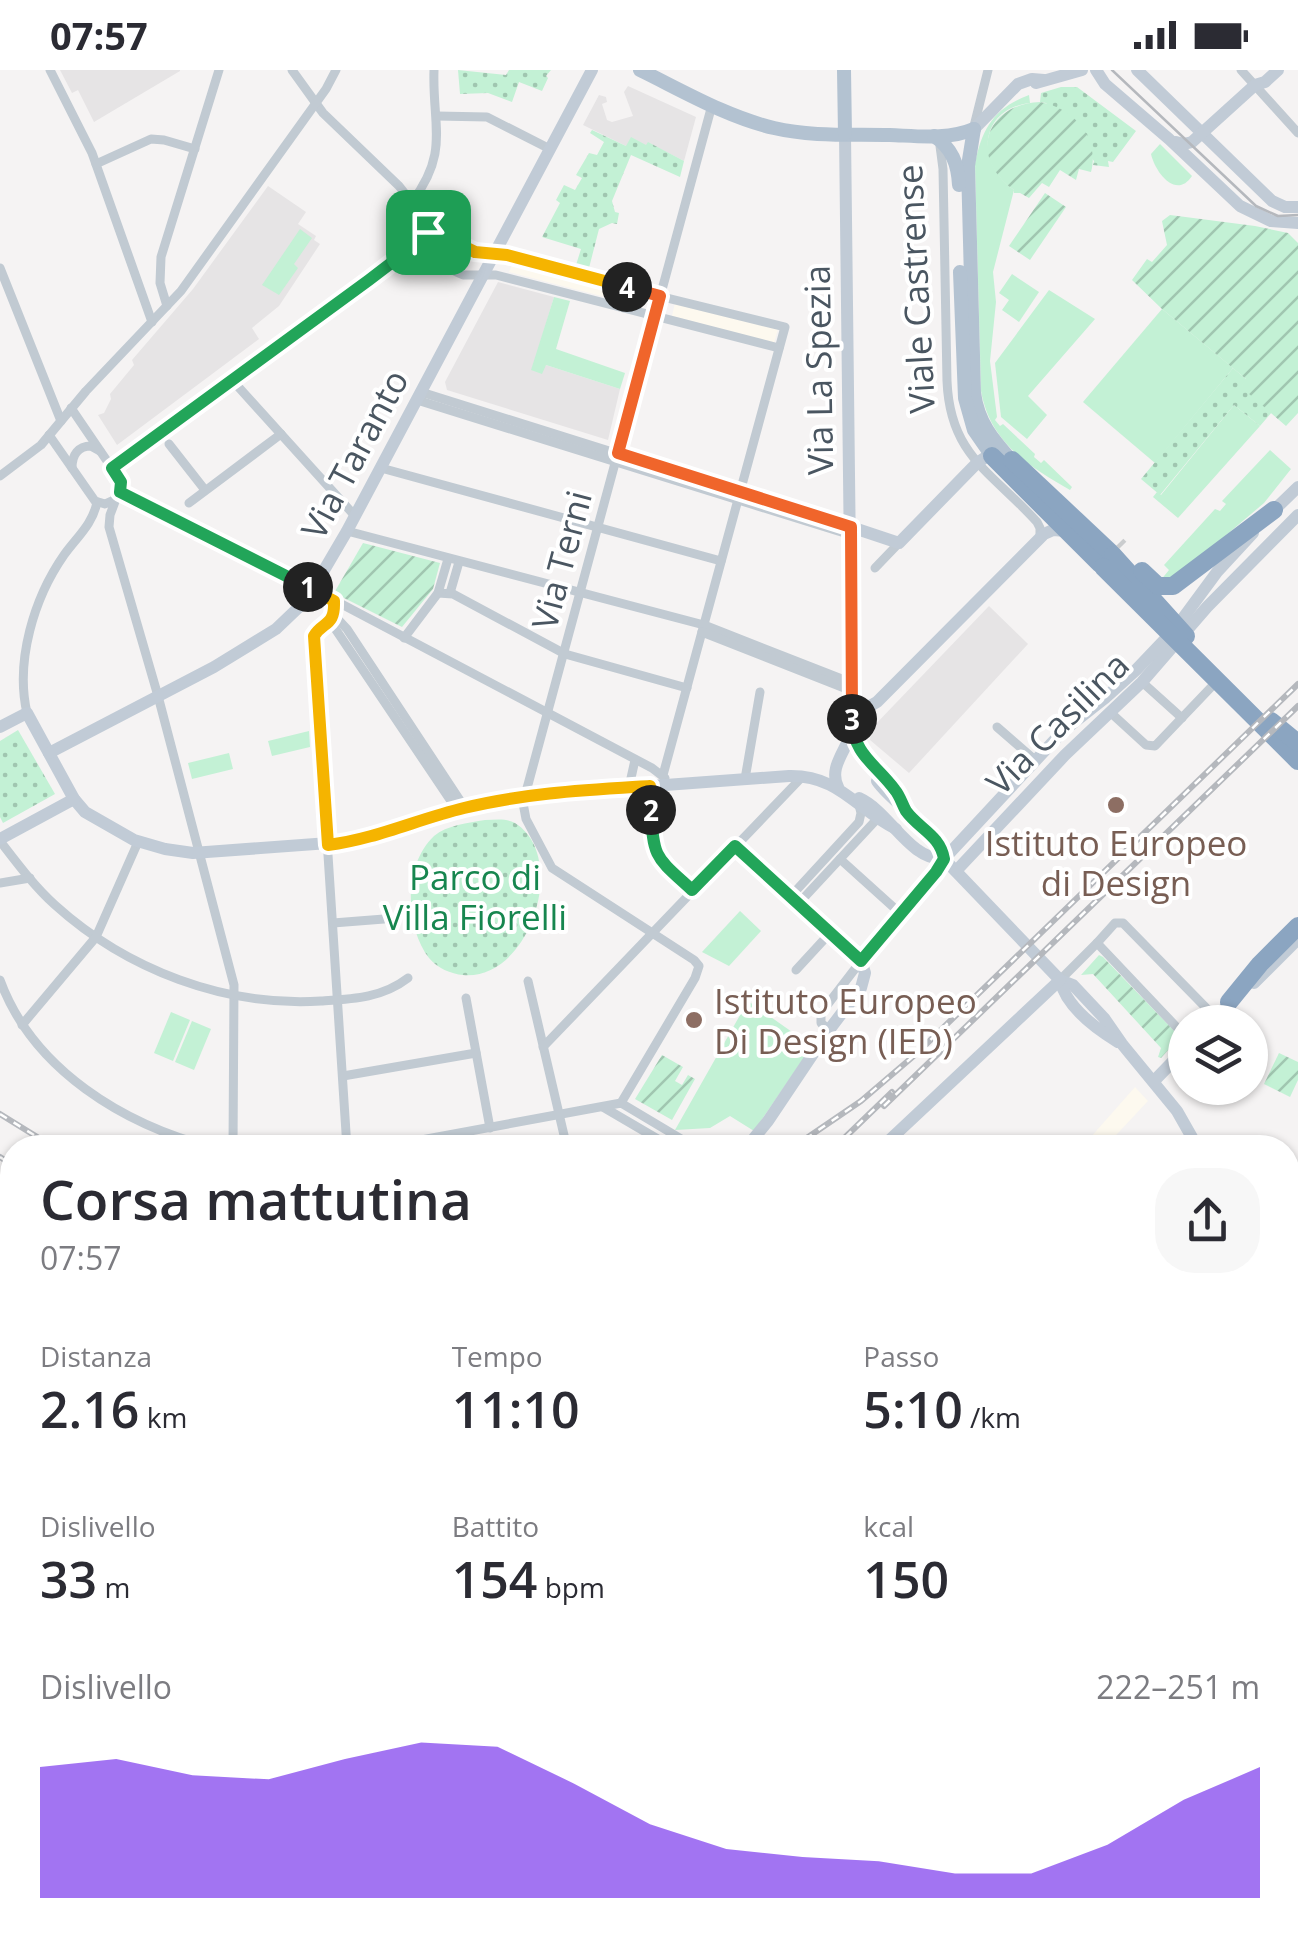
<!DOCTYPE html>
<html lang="it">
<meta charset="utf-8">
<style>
:root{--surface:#fff;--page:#f7f7f7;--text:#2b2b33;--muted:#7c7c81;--accent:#7c3aed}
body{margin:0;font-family:"Open Sans",sans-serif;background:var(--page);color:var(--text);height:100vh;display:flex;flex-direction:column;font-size:38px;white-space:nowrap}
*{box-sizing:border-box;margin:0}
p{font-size:32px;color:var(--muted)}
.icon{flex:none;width:55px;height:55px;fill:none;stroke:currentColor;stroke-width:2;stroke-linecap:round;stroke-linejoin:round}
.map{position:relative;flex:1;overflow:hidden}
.side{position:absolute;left:0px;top:1065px;width:1300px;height:812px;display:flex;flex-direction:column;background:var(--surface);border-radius:40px 40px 0 0;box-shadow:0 2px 8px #0004}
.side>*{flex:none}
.tools{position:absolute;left:1168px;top:935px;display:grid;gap:20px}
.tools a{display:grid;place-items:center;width:100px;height:100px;border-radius:50%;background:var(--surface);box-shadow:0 2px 8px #0004;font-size:50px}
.pin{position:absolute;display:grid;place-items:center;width:85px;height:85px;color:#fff;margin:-42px;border-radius:20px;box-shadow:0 5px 15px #0006}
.km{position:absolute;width:50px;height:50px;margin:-25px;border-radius:50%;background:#222;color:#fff;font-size:28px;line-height:50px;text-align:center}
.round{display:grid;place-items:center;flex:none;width:105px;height:105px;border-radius:40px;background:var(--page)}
.summary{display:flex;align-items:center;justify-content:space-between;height:170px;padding:0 40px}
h1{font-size:55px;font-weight:600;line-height:75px}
.figures{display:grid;grid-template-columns:repeat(3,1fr);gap:15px;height:170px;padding:10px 40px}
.figures div{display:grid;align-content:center}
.figures b{font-size:50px;font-weight:600}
.figures small{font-size:28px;font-weight:400}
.figures p{font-size:28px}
.chart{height:280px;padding:20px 40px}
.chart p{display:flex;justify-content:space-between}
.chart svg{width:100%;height:180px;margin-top:10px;fill:var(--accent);opacity:.7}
.status{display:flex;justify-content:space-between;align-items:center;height:70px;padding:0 50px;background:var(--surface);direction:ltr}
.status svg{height:28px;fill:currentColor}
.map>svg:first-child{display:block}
.commercial{fill:#fdf9ef}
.education{fill:#e6e4e5}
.grass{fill:#c3f1d5}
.park{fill:url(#park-dots)}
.garden{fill:url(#garden-furrows)}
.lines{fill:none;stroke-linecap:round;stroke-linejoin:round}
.highway-tunnel{stroke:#caccce;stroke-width:18;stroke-dasharray:18 9;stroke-linecap:butt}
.street{stroke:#c1cad2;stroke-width:9}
.secondary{stroke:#c1cbd6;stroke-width:12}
.primary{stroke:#b3c2d1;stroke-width:14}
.highway{stroke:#8ba5c1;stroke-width:18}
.tram{stroke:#b5b8bd;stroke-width:2.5}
.rail-casing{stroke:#b5b8bd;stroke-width:6}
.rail{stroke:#fff;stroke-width:2.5;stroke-dasharray:8;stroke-linecap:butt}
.split-1-casing{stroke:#fff;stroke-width:20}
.split-2-casing{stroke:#fff;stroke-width:20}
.split-3-casing{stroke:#fff;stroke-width:20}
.split-4-casing{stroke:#fff;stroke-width:20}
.split-5-casing{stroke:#fff;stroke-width:20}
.split-1{stroke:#22a559;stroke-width:12}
.split-2{stroke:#f5b400;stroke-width:12}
.split-3{stroke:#22a559;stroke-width:12}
.split-4{stroke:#f0652b;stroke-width:12}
.split-5{stroke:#f5b400;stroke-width:12}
.education-dot{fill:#8d6e63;stroke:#fff;stroke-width:4}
.labels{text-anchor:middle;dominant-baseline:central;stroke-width:8;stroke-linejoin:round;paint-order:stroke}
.street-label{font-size:35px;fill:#4a5661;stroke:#fff}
.education-label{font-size:35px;fill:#785e54;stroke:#fff}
.park-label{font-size:35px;fill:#17864f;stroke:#fff}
</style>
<div class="status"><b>07:57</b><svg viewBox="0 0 49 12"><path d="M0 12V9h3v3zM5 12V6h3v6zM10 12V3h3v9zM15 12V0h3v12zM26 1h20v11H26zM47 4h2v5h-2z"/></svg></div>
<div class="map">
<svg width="1298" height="1877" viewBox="0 0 1298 1877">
<defs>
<pattern id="park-dots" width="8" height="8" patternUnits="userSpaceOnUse" patternTransform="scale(2.5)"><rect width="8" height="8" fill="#c3f1d5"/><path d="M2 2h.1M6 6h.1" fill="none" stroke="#a0c6b0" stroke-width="1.8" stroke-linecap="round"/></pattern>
<pattern id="garden-furrows" width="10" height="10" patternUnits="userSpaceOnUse" patternTransform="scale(2.5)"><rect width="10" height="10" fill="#c3f1d5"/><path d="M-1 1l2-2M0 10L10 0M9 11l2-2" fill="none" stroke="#a0c6b0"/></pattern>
</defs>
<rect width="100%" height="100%" fill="#f5f3f3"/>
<g class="commercial">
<path d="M513,191L643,225L640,236L509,202Z"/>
<path d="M675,233L778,259L774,273L672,246Z"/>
<path d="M1135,1017L1148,1031L1105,1077H1082Z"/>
<path d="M8,1768L12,1774V1781L10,1784L12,1788V1819L8,1826L2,1850L0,1849V1774Z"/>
</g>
<g class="education">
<path d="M60,0H180V1L94,52L78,20L72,23Z"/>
<path d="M628,16L696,47L684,91L649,73L646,76H626L583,55L599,25L606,27L607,32L602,34L607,50L612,52L633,46L624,22Z"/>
<path d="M268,116L306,142L298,154L316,166L314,170L320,174L279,236L252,258L259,269L117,375L98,345L104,343L111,329L110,324L134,295L132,290L193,219Z"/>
<path d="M498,212L554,227L532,300L546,295L620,319L608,370L447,320L445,312Z"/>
<path d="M989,536L1028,574L909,703L870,670L871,659Z"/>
</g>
<g class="grass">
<path d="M1029,25L1030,33C979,39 975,93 1014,120L993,202L996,232L990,291L997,347L995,350L1000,356L1003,354L1035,384L1034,387L1041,393L1044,390L1072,417L1070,420C1029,397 990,372 981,321L975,94C982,57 995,38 1029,25Z"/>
<path d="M1160,74L1192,106C1176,130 1155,102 1151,84Z"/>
<path d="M300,159L312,168L294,194L298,198L279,225L262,215Z"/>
<path d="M1012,204L1039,222L1019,252L1002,240L1009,230L999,223Z"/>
<path d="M1049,220L1095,249L1028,326L1047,345L1027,369L1001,347L995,293Z"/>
<path d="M554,227L570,231L556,279L625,303L620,319L546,295L542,304L531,300Z"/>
<path d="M1162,239L1233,298L1155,393L1083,332Z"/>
<path d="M1234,335L1260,356L1178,448L1153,427L1157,422L1161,425Z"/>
<path d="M1270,380L1291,399L1264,433L1172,511H1160L1169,500L1164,495L1215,439L1220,441L1226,434L1222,431Z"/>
<path d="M309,661L310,677L272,686L268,671Z"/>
<path d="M229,683L233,699L192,709L188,693Z"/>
<path d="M740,841L761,861L729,896L702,882Z"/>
<path d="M748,931L812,976L754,1061L730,1046L710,1058L675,1060Z"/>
<path d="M171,942L190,950L173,991L154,983Z"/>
<path d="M192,951L211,959L194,1000L175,992Z"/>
</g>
<g class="park">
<path d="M458,0L506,5L509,0H551L546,6L548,8L542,21L519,12L512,32L488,23L460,24Z"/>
<path d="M1061,17H1077L1136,61L1113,92L1108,91L1109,97L1093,95L1094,91L1046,33L1040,32L1041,23Z"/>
<path d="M592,60L626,76L631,67L646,75L648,72L684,91L680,107L631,85L612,131L615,142L619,143L617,154L612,153L599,159L589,198L576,195L581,179L542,167L560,133L556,130L564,115L575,120L582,108L576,105L589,83L597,85L604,72L590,63Z"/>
<path d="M1233,298L1247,310L1242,316L1272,342L1260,356L1234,335L1160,425L1141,409Z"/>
<path d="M18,660L55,724L3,753L0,747V671Z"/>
<path d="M485,750C495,750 506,748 515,753C569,786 531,911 463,905C451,904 437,898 429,888C405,857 403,795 434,766C447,755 468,753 485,750Z"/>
</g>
<g class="garden">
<path d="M1040,32C1074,38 1100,68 1091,102L1079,99L1076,110L1060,100L1049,117L1042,113L1029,128L1020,123H1014V120C968,88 985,34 1040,32Z"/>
<path d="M1045,123L1066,137L1030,190L1009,176Z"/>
<path d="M1170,145L1255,156L1288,163L1298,173V343L1286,356L1241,317L1246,309L1162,239L1132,210L1147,189L1152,192L1167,175L1162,151Z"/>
<path d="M363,473L440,493L433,519L402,557L334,523Z"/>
<path d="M1099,885L1103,887L1180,967L1161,988L1158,987L1161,978L1093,904L1081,905Z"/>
<path d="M1279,983L1298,992V1010L1290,1027L1264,1014Z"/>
<path d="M662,985L683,997L675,1011L682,1015L688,1005L695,1009L672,1050L635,1029Z"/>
</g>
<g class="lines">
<path class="highway-tunnel" d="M1117,475L1120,478"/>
<g class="street">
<path d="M50,0L92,83L152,252"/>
<path d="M292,0L323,43L399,116L436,163L475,182L511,186L671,229L785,257L663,705"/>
<path d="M1241,0L1298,63"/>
<path d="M437,46L487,47L550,79"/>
<path d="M974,56L988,0"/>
<path d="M940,76L943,99L947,311C950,386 992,402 1037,452L1040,458V469"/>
<path d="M96,94L151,69L164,70L195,79"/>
<path d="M412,132C450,81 432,56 434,0"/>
<path d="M403,185L423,187L463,205H496L779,278"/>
<path d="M423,187L416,168L429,162L436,163"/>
<path d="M0,198L61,351"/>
<path d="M167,236L160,213L161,187L219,0"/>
<path d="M233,311L355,446"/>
<path d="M421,322L851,457"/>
<path d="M417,330L851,465"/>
<path d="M49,365L95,431L105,434L116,429L121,418L120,410L71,338"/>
<path d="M169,374L205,420"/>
<path d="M112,397L403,185L406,176L416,168L412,133"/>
<path d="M72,398C72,385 78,376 91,376L100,381"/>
<path d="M381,398L721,491"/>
<path d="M0,406L41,375L86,321L181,221L326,19L336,0"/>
<path d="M120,422L296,510L652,698L665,708"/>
<path d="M116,429L110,445L109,457L158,626L234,915L233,1078"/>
<path d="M189,433L281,364"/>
<path d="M347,461L704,555L852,613"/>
<path d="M875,498L899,473"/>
<path d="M438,523L453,524L565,584L687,618"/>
<path d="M450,523L459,492"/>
<path d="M333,531L330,551L317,562L314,569L347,1078"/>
<path d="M333,544L347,559L465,738"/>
<path d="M330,551L457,740"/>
<path d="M702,562L852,621"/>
<path d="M404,568L438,523L448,489"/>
<path d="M1142,612L1182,648"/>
<path d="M27,643C15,591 34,528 64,485C76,468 93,454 97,432"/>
<path d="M1111,643L1146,675L1155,676L1217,611"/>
<path d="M997,657L1036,691"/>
<path d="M745,709L760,622"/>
<path d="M650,716L654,779L664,794L692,820"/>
<path d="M629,717L635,690"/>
<path d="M0,771C17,793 34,816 55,835C127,900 225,937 321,931C353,929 382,928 408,908"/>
<path d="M735,776L861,891L821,943V953L829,960"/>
<path d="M840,789L901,844"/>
<path d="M0,813L30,808"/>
<path d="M791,826L859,752L861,743L859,735"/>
<path d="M799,833L877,749"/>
<path d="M333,853L384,849"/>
<path d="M1097,873L1115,853H1123L1215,947"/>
<path d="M796,900L831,862"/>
<path d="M0,910C33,1000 124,1055 214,1078"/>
<path d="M1060,910L1097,873L1185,966"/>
<path d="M528,911L567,1078"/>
<path d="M466,928L490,1058"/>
<path d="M22,955L96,867L138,772"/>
<path d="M543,977L803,706"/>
<path d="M343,1006L476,983"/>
<path d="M621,1033L695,908L699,896L694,890L552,798L526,749L523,733L712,35"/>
<path d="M603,1037L673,1078"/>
<path d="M378,1078L621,1033L683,1070L689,1078"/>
<path d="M113,1865L154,1877"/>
<path d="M418,1865L426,1870"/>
<path d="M487,1865L541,1877"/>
<path d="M856,1865L860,1877"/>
<path d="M938,1865V1877"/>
<path d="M291,1871L310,1865"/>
<path d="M165,1877L168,1865"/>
<path d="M208,1877L214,1865"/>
<path d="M354,1877L361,1865"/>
<path d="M477,1877L481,1865"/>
<path d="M613,1877L616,1865"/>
<path d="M686,1877L691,1865"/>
<path d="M791,1877L792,1865"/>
<path d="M1168,1877V1865"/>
</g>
<g class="secondary">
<path d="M1096,0L1105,14L1169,69L1240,136L1271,151L1298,153"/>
<path d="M1137,0L1272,131L1285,137H1298"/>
<path d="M1036,13L1082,0"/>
<path d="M974,59L1018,14L1032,9L1044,10"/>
<path d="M845,64L852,659L859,680L896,720L907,741"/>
<path d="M1176,72L1184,74L1192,72L1255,15L1265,12L1278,0"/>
<path d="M1270,444L1298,417"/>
<path d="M851,457L899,473L977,393L986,387L1000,386"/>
<path d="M852,637H868L877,632L1044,464L1053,460L1066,461"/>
<path d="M0,657L27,643L74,729L85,742L134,770L165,779L193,783L356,771L462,738L543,724L789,706C839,705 856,739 896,759"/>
<path d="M49,683L214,597L276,559L298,538L313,519L347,461L592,0"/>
<path d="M877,711C895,737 939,758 944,789L1060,910L1073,915L1104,948L1122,974L1177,1041L1198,1078"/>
<path d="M838,717C828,697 847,680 852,660"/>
<path d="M859,728C890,742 909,790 944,789"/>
<path d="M0,769L74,729"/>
<path d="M956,801L1065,685L1142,612L1207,537L1298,445"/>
<path d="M1060,910C1066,937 1095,958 1118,972"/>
<path d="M1254,913L1298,869"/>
<path d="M1210,952L1235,929"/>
<path d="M1154,1011L1185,979"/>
<path d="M746,1078L768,1051L829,960L861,918L865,903L861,891L931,808L944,789L1063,661L1105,628L1136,600L1175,559L1217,502L1253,463"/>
<path d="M881,1078L1060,910"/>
<path d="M1290,1216L1298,1159"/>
<path d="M0,1630L12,1626"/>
<path d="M1288,1788L1291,1877"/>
<path d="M2,1877L15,1865"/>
<path d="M24,1877L27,1865"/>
</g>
<g class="primary">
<path d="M640,0C683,21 727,47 774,58C812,67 852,64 890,65C917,66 948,70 974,59"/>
<path d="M844,0L845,64"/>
<path d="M974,59L968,96L974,323C978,352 992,369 1011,390"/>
<path d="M934,66C952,78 958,94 959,115"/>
<path d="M960,202L965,328L974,360L992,386"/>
</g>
<g class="highway">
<path d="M992,386L1100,494"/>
<path d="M1012,390L1110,482"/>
<path d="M1113,485L1186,566"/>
<path d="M1103,497L1298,691"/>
<path d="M1142,501L1158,516H1173L1274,440"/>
<path d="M1271,651L1298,673"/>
<path d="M1229,932L1260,894L1298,856"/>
<path d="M1288,1285L1298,1206"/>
<path d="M1298,1302L1290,1378L1298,1554"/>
<path d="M1288,1688L1289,1726L1288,1753"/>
</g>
<g class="tram">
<path d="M1112,0L1256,136L1278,146L1298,145"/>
<path d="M1288,1314L1298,1234"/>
<path d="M1288,1456L1298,1722"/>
<path d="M1294,1708L1298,1794"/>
</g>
<g class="rail-casing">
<g id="rail">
<path d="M884,1036L1298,636"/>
<path d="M0,1044L55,1078"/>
<path d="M792,1078L861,1031L916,984L1298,614"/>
<path d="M834,1078L892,1022"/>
<path d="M0,1087L12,1095"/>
<path d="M0,1201L12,1237"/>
<path d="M1288,1469L1298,1472"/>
<path d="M1288,1488L1298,1491"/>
<path d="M0,1511L12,1470"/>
<path d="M0,1562L12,1546"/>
<path d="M0,1582L12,1565"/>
<path d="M0,1759L12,1750"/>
</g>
</g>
<use href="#rail" class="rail"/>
</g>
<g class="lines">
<g class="split-1-casing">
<path id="split-1" d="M308,517L120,422L121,412L112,398L369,210L403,184C407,173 417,167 428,162"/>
</g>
<g class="split-2-casing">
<path id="split-2" d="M308,517L334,531C335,557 323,551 314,566L328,775C376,769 418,749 464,738C525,723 587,720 650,716L651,740"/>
</g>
<g class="split-3-casing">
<path id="split-3" d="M651,740C653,789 656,787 692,820L735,776L861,891L936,802L944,789C940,765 919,759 906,741C902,734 900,726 895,720C876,694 853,685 852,649"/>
</g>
<g class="split-4-casing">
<path id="split-4" d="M627,217L660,226L618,383L851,457L852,649"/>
</g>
<g class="split-5-casing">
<path id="split-5" d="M428,162L436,163L475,182L507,185L627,217"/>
</g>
<use href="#split-1" class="split-1"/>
<use href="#split-2" class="split-2"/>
<use href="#split-3" class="split-3"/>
<use href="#split-4" class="split-4"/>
<use href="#split-5" class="split-5"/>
</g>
<g class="education-dot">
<circle cx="1116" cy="735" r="10"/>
<circle cx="694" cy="950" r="10"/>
</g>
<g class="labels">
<g class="street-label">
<text transform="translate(915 219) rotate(-93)">Viale Castrense</text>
<text transform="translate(818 300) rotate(-91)">Via La Spezia</text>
<text transform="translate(354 384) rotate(-62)">Via Taranto</text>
<text transform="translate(561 490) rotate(-75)">Via Terni</text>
<text transform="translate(1057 653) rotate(-45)">Via Casilina</text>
</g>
<g class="education-label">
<text x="1116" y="772">Istituto Europeo<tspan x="1116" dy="40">di Design</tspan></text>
<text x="714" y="930" text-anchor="start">Istituto Europeo<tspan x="714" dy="40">Di Design (IED)</tspan></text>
</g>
<g class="park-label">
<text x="475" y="806">Parco di<tspan x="475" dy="40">Villa Fiorelli</tspan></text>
</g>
</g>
</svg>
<div class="tools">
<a><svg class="icon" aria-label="layers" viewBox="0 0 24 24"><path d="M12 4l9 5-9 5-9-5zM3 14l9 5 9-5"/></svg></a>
</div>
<div class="pin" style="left:428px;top:162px;background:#1e9e55"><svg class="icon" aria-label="arrive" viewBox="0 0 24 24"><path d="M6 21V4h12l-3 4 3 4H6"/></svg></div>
<b class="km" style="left:308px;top:517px">1</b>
<b class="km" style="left:651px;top:740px">2</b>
<b class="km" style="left:852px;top:649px">3</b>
<b class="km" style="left:627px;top:217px">4</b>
<section class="side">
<div class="summary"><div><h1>Corsa mattutina</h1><p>07:57</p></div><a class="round"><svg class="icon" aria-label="share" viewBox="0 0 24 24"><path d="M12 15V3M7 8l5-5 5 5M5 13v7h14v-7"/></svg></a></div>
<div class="figures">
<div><p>Distanza</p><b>2.16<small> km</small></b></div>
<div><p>Tempo</p><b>11:10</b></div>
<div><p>Passo</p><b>5:10<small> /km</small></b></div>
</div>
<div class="figures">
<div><p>Dislivello</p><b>33<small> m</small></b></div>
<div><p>Battito</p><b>154<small> bpm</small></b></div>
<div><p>kcal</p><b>150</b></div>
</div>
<div class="chart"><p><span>Dislivello</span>222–251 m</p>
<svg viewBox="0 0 160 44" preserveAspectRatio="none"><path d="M0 44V12L10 10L20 14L30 15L40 10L50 6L60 7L70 16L80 26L90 32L100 34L110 35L120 38L130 38L140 31L150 20L160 12V44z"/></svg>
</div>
</section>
</div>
